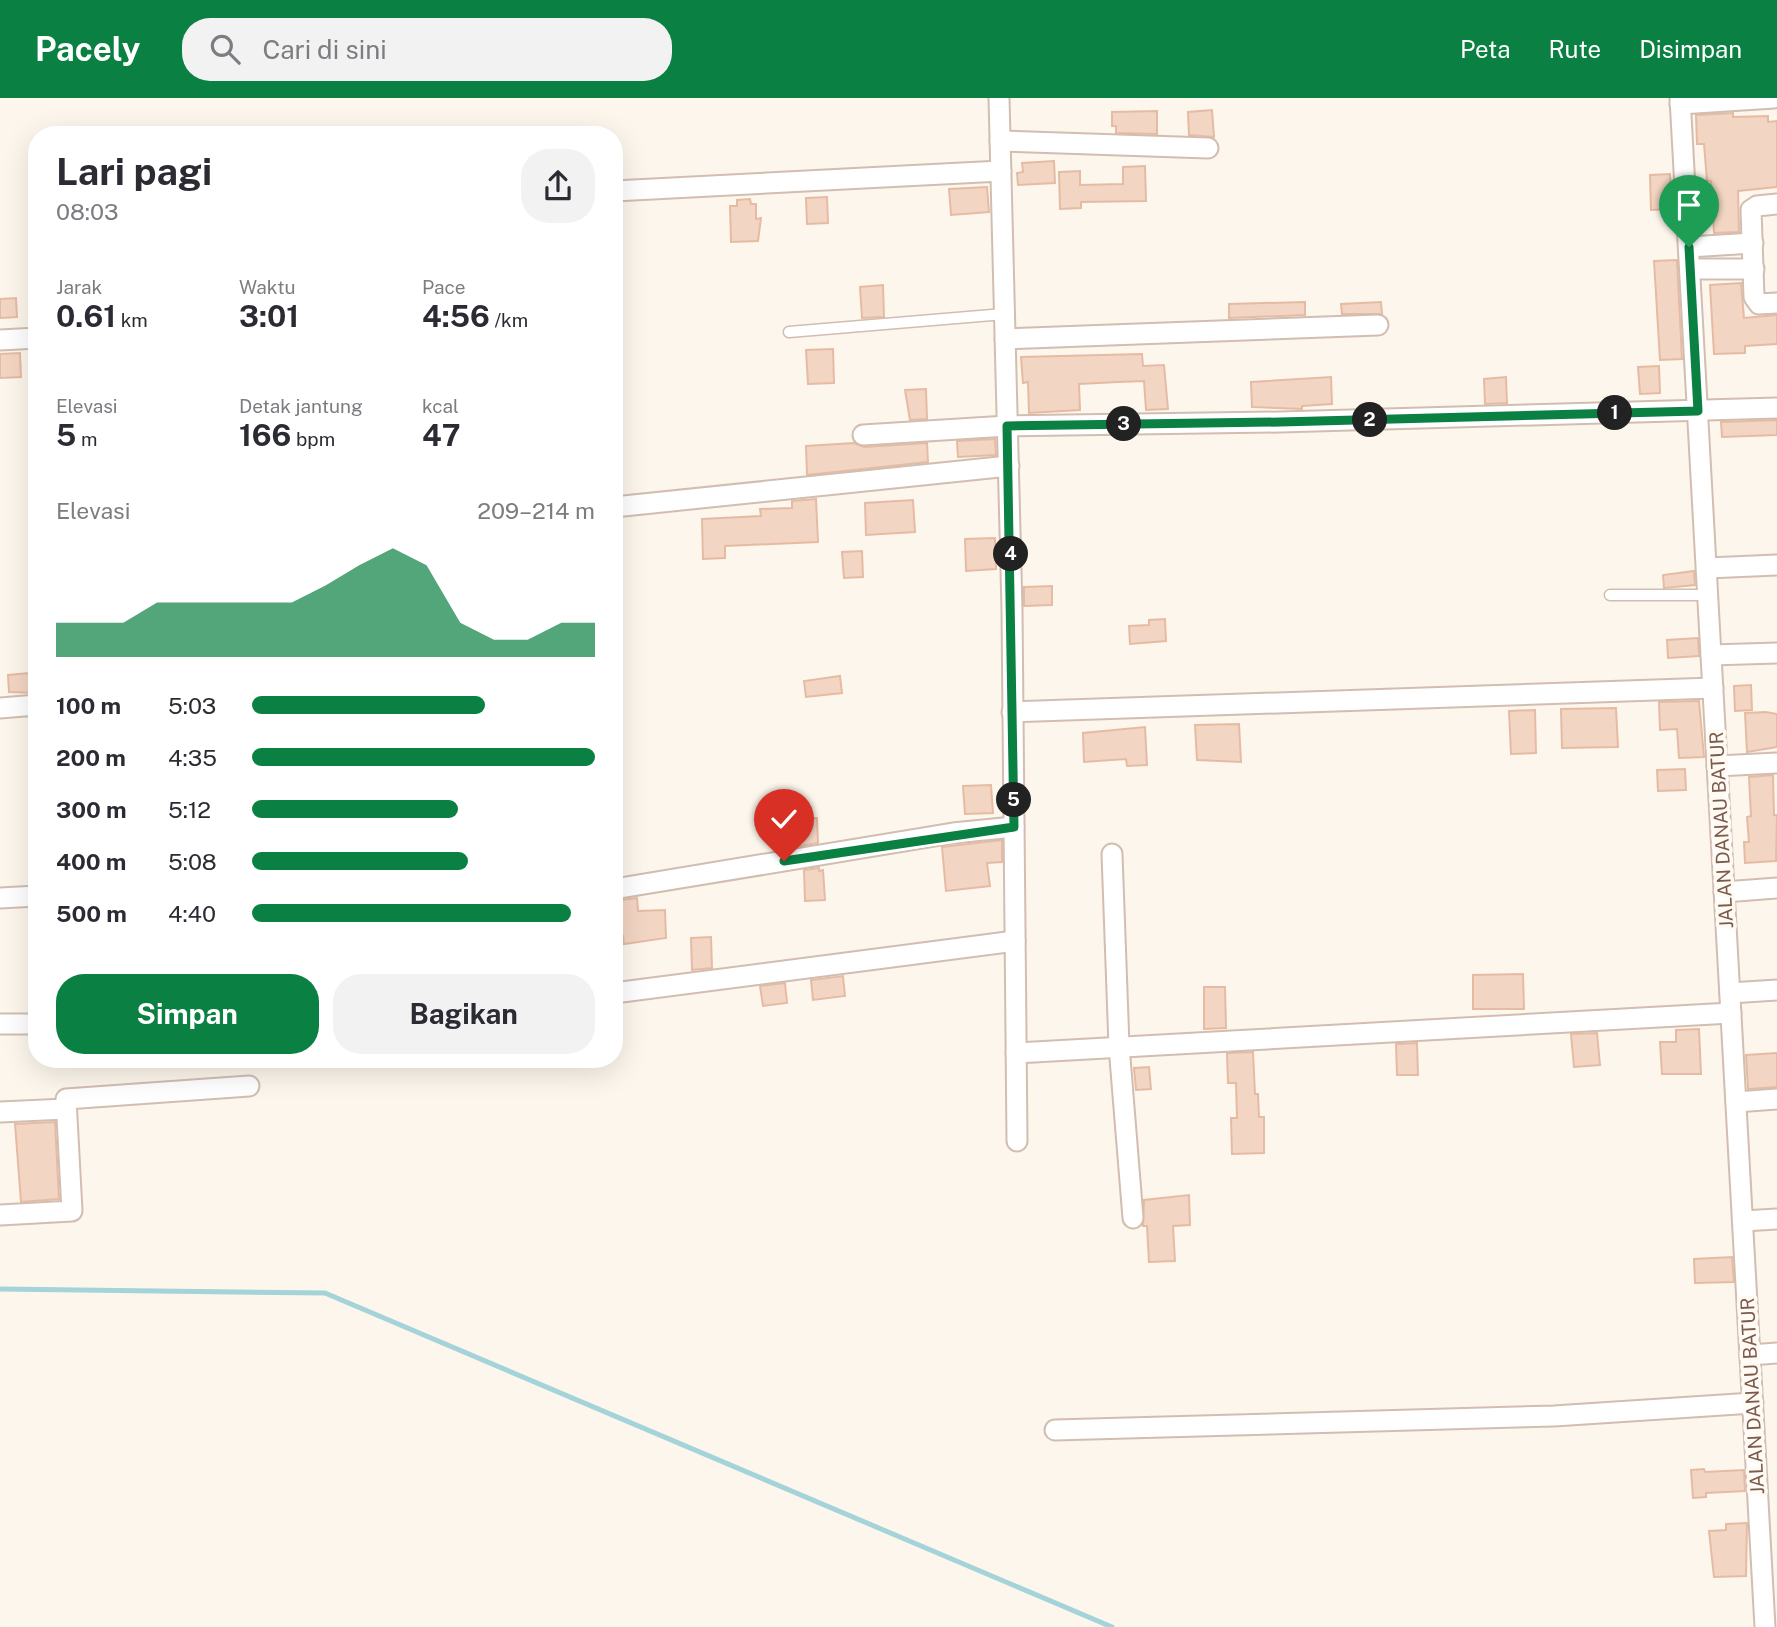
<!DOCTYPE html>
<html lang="id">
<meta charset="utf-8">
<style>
:root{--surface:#fff;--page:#f2f2f3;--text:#2b2b33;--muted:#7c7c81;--accent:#0b8043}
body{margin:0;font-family:"Public Sans",sans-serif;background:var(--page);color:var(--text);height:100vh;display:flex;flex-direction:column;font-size:26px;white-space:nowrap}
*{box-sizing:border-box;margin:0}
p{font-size:23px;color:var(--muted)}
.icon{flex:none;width:38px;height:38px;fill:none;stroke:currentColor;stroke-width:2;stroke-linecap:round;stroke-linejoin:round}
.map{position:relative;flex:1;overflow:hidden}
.sheet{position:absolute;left:28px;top:28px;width:595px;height:942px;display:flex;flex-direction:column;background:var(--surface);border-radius:28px;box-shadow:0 7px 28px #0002}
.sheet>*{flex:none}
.pin{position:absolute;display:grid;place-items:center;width:60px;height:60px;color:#fff;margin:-72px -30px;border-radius:50% 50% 50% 0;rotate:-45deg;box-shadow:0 0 7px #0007}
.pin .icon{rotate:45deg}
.km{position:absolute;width:35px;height:35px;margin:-18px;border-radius:50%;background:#222;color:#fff;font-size:19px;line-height:35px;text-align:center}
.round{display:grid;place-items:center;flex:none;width:74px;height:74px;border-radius:28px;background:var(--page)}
.overview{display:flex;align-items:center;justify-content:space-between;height:119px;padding:0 28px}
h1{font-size:38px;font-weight:700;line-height:52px}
.stats{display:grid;grid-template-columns:repeat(3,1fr);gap:10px;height:119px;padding:7px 28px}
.stats div{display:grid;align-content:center}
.stats b{font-size:30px;font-weight:700}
.stats small{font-size:19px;font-weight:400}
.stats p{font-size:19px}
.chart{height:196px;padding:14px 28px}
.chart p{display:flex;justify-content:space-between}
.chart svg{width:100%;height:126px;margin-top:7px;fill:var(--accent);opacity:.7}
.button{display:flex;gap:14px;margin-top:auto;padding:14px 28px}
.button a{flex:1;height:80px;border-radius:28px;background:var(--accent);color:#fff;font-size:28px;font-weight:700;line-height:80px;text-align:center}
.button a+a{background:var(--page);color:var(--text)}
ul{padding:0 28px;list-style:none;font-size:23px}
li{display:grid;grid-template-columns:112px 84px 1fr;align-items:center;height:52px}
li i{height:18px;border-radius:9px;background:var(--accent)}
header{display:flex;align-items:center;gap:42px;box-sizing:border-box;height:98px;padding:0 35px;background:var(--accent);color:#fff}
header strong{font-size:33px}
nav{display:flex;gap:38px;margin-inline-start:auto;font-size:24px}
.search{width:490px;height:63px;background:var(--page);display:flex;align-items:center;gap:18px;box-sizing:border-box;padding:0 24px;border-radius:28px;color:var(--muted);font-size:26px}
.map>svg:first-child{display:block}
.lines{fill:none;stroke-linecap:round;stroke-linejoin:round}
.stream{stroke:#a5d3da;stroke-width:5}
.building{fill:#f3d5c3;stroke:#e6bba3;stroke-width:2}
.service-casing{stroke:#d1beb0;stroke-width:13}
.minor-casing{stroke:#d1beb0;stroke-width:23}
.service{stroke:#fff;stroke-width:10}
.minor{stroke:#fff;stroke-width:19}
.route-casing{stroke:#fff;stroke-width:14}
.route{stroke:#0b8043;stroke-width:9}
.labels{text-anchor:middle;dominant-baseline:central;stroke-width:7;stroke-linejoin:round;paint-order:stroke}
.street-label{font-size:19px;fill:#7a5c4d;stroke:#fffaf3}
</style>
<header>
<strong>Pacely</strong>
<div class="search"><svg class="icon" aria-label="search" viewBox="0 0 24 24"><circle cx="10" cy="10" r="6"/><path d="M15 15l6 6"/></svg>Cari di sini</div>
<nav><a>Peta</a><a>Rute</a><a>Disimpan</a></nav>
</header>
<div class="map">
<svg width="1777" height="1529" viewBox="0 0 1777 1529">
<rect width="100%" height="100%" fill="#fdf6ec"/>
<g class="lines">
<path class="stream" d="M0,1191L325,1195L1112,1529"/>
</g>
<g class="building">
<path d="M1212,12L1214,39L1189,37L1188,14Z"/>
<path d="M1157,13V36L1116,35V28H1112V14Z"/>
<path d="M1733,15V19L1768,18V24L1777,23V89L1738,93L1739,134L1714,135L1711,83H1707L1704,46H1697L1696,17Z"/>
<path d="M1054,63L1055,85L1018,87L1017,75L1023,74L1022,65Z"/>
<path d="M1145,68L1146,103L1081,104V110L1060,111L1059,74L1080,73V87L1123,86V69Z"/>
<path d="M1670,76L1672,111L1651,112L1650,77Z"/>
<path d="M987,89L989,114L951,117L949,91Z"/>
<path d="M827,99L828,125L807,126L806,100Z"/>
<path d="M750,101L751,106H756V121L761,120L758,143L731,144L730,108H737V102Z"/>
<path d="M1677,162L1682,261L1660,262L1654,163Z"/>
<path d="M1741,185L1744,220L1777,217V246L1745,248V255L1714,256L1710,187Z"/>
<path d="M883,187L884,219L862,220L860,189Z"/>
<path d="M16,200L17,219L0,220V201Z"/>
<path d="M1305,204V217L1229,220V206Z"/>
<path d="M1381,204L1382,216H1342L1341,206Z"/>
<path d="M833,251L834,285L808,286L806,252Z"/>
<path d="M20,255L21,279L0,280V256Z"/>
<path d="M1142,256L1143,268L1164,267L1168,311L1146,312L1144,283L1118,284L1079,286L1080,312L1029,315L1028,284L1023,285L1021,259Z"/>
<path d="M1659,268L1660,295L1640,296L1638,269Z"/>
<path d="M1331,279L1332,306L1302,308V311L1252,309L1251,284Z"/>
<path d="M1506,279L1507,305L1485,306L1484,281Z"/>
<path d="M926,291L927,321L910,322L905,292Z"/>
<path d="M1777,322V337L1722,339L1721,324Z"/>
<path d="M995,341L996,357L958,359L957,343Z"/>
<path d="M854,345L864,349L927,345L928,364L807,377L806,348Z"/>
<path d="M816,401L818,444L725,448V460L703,461L702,421L761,418L760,411L792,410V403Z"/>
<path d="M913,402L915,434L866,437L865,405Z"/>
<path d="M995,440L996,471L966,473L965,441Z"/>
<path d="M862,453L863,479L844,480L842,454Z"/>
<path d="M1694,473L1695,487L1664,490L1663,477Z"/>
<path d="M1052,488V507L1024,508V489Z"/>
<path d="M1165,521L1166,543L1130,546L1129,528L1149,527V522Z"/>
<path d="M1698,540L1699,558L1668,560L1667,542Z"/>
<path d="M29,575V579H37V595L9,594L8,577Z"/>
<path d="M840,578L842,595L806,599L804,583Z"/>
<path d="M1751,587L1752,612L1735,613L1734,588Z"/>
<path d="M1699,603L1704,659L1679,660L1677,631L1660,632L1659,604Z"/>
<path d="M1616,610L1618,649L1562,650L1561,611Z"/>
<path d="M1535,612L1536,655L1511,656L1509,613Z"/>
<path d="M1766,614L1777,616V649L1747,654L1745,615Z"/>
<path d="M1239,626L1241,664L1197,662L1195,627Z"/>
<path d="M1145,629L1147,667L1127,668L1126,661L1084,664L1083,635Z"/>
<path d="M1685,671L1686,692L1658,693L1657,672Z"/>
<path d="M1773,677L1774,717H1777L1776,763L1745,765L1744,744H1749L1747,719L1751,718L1749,679Z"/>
<path d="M991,687L993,715L965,716L963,688Z"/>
<path d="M817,720L818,745L800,748L798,721Z"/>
<path d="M1002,742V764L987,765L990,788L946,793L942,749Z"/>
<path d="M819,770V773L823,772L825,802L805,803L804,772Z"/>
<path d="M637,800L638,813L665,812L666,840L624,846L623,838H614V819L622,818L621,802Z"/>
<path d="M711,839L712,870L692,872L691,840Z"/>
<path d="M1523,876L1524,911H1473V877Z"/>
<path d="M843,878L845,898L813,902L811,882Z"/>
<path d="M785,885L787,905L763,908L760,888Z"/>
<path d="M1204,889H1225L1226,930L1204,931Z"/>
<path d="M1699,931L1701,976H1662L1660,944H1676V932Z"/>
<path d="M1597,935L1600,967L1574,969L1571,936Z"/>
<path d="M1417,945L1418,977H1397L1396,946Z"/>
<path d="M1253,954L1255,996H1258L1259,1019H1264V1055L1232,1056L1231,1020H1237L1236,985H1228L1227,955Z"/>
<path d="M1777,955V989L1748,991L1746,957Z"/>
<path d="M1149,969L1151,991L1136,992L1134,970Z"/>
<path d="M55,1024L59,1101L21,1104L15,1026Z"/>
<path d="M1189,1097L1190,1127L1173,1128L1175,1163L1149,1164L1147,1128H1143L1144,1102Z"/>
<path d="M1732,1159L1734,1184L1695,1185L1694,1161Z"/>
<path d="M1704,1371L1705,1374L1744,1372L1745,1393L1706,1395V1399L1693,1400L1691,1372Z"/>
<path d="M1747,1425L1746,1478L1714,1479L1709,1433L1726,1432V1426Z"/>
</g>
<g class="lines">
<g class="service-casing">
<g id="service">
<path d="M789,234L1004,216"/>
<path d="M1610,497H1708"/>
</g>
</g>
<g class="minor-casing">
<g id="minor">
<path d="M999,0L1012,512L1017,1043"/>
<path d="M1680,0L1765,1529"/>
<path d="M1680,6L1774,0"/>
<path d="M1000,43L1208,50"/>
<path d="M614,93L1001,73"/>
<path d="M1777,106L1757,108L1751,112L1754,199L1759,206L1777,205"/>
<path d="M1689,149L1753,145"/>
<path d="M1690,171H1754"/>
<path d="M1005,241L1378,227"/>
<path d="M0,242L37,240"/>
<path d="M863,337L1007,328L1280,324L1777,310"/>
<path d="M614,409L1009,368"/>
<path d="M1707,470L1777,467"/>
<path d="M1711,557L1777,555"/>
<path d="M0,610L37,607"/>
<path d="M1012,614L1713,590"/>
<path d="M1717,668L1777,665"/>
<path d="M1112,756L1119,948L1133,1120"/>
<path d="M614,791L953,735L1014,729"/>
<path d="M1724,794L1777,790"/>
<path d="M0,800L37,798"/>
<path d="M614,895L1015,843"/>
<path d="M1730,895L1777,892"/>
<path d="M0,926H37"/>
<path d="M1016,955L1731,915"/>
<path d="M1736,1004L1777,1001"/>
<path d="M0,1014L66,1011"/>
<path d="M0,1117L72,1113L66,1001L249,988"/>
<path d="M1743,1123L1777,1121"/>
<path d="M1750,1257L1777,1255"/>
<path d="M1055,1332L1554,1318L1753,1305"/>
</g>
</g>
<use href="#service" class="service"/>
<use href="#minor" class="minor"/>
</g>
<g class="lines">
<g class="route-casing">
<path id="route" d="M784,763L1014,729L1007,328L1280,324L1698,313L1689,149"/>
</g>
<use href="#route" class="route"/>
</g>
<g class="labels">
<g class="street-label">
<text transform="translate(1721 732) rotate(-93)">JALAN DANAU BATUR</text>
<text transform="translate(1752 1298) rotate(-93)">JALAN DANAU BATUR</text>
</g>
</g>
</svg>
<div class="pin" style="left:1689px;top:149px;background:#1e9e55"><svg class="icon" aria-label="arrive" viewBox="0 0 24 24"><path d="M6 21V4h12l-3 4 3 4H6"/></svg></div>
<div class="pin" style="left:784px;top:763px;background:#d93025"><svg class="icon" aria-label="check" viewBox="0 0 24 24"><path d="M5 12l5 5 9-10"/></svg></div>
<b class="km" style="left:1615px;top:315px">1</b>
<b class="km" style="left:1370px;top:322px">2</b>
<b class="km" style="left:1124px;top:326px">3</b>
<b class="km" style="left:1011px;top:456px">4</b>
<b class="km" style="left:1014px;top:702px">5</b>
<section class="sheet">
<div class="overview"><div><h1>Lari pagi</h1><p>08:03</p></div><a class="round"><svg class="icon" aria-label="share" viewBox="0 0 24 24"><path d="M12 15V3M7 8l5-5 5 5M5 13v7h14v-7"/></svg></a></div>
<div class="stats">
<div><p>Jarak</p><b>0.61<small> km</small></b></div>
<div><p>Waktu</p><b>3:01</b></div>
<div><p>Pace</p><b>4:56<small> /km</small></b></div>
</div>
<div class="stats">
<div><p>Elevasi</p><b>5<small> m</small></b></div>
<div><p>Detak jantung</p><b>166<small> bpm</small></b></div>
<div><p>kcal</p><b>47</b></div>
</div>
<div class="chart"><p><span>Elevasi</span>209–214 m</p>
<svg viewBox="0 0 160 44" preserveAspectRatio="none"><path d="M0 44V32L10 32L20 32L30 25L40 25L50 25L60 25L70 25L80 19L90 12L100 6L110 12L120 32L130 38L140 38L150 32L160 32V44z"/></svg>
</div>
<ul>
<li><b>100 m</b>5:03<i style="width:68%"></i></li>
<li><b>200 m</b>4:35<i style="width:100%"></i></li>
<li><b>300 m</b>5:12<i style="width:60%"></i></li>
<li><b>400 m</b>5:08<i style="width:63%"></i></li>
<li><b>500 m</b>4:40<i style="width:93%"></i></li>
</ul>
<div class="button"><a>Simpan</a><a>Bagikan</a></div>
</section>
</div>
